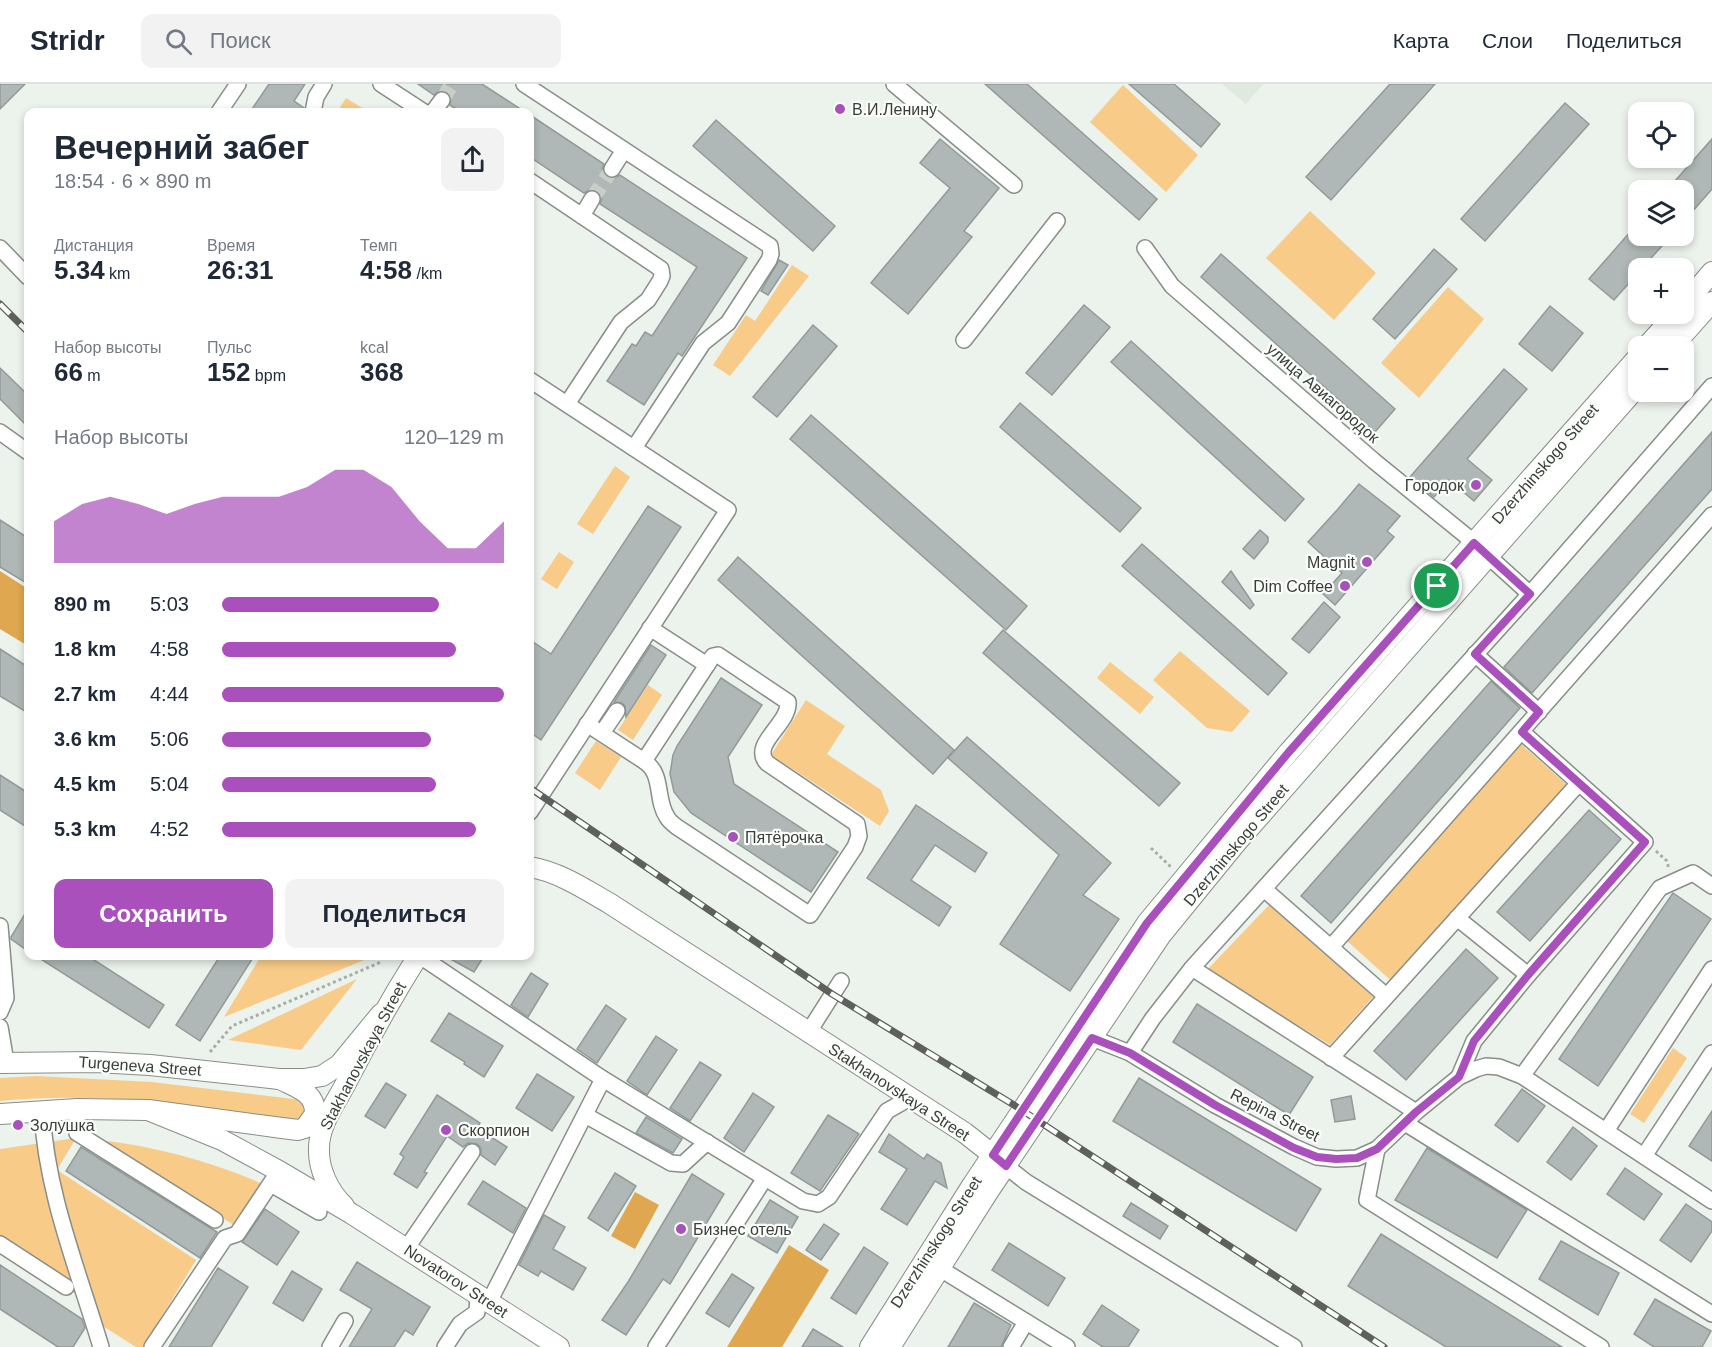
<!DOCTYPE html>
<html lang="ru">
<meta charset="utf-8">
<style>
:root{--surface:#fff;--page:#f2f2f3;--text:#1f2937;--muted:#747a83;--line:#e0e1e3;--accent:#a950bc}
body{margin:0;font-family:Arial,sans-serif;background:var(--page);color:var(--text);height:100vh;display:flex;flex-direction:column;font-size:22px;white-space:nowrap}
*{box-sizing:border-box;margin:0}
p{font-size:20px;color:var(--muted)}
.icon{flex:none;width:33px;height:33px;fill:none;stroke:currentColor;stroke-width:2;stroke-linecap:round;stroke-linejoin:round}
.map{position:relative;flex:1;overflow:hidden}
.drawer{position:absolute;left:24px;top:24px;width:510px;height:852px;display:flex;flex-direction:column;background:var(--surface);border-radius:12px;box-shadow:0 3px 9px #0003}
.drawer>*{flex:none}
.buttons{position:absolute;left:1628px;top:18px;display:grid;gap:12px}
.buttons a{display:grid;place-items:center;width:66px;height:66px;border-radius:12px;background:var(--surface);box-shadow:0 3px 9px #0003;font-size:30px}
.pin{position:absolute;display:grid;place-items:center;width:51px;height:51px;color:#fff;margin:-26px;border:3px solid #fff;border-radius:50%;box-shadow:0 2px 6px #0007}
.round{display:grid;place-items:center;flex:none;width:63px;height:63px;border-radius:12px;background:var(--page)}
.head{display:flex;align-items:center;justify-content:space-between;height:102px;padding:0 30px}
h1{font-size:33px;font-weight:600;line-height:45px}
.stats{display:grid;grid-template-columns:repeat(3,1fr);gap:9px;height:102px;padding:6px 30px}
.stats div{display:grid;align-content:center}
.stats b{font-size:26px;font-weight:600}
.stats small{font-size:16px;font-weight:400}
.stats p{font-size:16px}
.chart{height:168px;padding:12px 30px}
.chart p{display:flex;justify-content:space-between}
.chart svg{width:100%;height:108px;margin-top:6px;fill:var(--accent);opacity:.7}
.button{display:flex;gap:12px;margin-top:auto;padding:12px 30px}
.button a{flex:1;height:69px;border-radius:12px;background:var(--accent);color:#fff;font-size:24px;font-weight:600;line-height:69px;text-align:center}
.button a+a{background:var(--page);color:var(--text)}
ul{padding:0 30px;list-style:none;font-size:20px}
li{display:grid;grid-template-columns:96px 72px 1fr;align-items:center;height:45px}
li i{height:15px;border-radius:8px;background:var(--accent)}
header{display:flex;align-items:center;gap:36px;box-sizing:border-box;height:84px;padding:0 30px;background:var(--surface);border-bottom:2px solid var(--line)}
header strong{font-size:28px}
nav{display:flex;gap:33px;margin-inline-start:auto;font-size:21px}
.search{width:420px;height:54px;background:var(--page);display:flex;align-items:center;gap:15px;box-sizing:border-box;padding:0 21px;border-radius:12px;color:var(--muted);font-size:22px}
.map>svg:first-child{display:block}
.built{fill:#deeade}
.green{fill:#f8cb88}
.forest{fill:#dfa74f}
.building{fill:#afb8b6;stroke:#929b99;stroke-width:1.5}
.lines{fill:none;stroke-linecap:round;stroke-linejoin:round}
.minor-tunnel{stroke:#c9cec9;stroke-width:15;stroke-dasharray:15 8;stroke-linecap:butt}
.minor-casing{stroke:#888e88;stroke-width:18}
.major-casing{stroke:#888e88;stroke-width:22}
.path{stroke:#a9ada9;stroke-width:3;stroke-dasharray:3 3;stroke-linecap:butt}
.minor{stroke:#fff;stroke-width:15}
.major{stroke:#fff;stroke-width:20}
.rail-casing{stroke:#5d605d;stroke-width:7}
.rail{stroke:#fbfffb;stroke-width:4.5;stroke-dasharray:14;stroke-linecap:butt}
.route-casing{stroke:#fff;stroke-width:12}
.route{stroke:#a950bc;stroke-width:8}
.poi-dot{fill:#a950bc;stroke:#fbfffb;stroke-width:2}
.labels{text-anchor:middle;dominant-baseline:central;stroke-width:4.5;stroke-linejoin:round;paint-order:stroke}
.poi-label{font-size:16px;fill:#3b3d3b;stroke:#fbfffb;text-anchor:start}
.street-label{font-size:16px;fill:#3b3d3b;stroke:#fbfffb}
</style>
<header>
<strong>Stridr</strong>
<div class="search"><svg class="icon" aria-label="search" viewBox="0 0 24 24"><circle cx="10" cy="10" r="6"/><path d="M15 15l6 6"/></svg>Поиск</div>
<nav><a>Карта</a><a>Слои</a><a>Поделиться</a></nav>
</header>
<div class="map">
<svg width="1712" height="1263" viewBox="0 0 1712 1263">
<rect width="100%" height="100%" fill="#ecf2ec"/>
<path class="built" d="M1222,0H1263L1246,20Z"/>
<g class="green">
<path d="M1123,1L1198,71L1166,108L1090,38Z"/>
<path d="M346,14L369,28H337Z"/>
<path d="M1310,127L1376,189L1334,236L1266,174Z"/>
<path d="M792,181L809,192L730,292L713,281L746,231L755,237Z"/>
<path d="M1448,203L1484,235L1419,314L1381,279Z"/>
<path d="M615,382L630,393L593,450L577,440Z"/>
<path d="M559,468L574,478L557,505L541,495Z"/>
<path d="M1180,567L1250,627L1232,648L1207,644L1153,596Z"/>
<path d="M1110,578L1154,613L1140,630L1097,594Z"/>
<path d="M648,601L662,611L633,656L618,646Z"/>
<path d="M806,616L845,642L827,670L881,706L889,727L880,742L771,671Z"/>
<path d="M596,657L621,673L600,706L575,689Z"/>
<path d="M1521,660L1567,701L1396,901L1346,856Z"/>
<path d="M1270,820L1374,912L1330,961L1207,886Z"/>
<path d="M261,872H361L367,875L224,933Z"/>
<path d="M357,895L301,966L228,956Z"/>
<path d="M1673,964L1687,974L1644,1039L1630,1030Z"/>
<path d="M36,992L152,998L302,1016L312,1023L299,1037C201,1022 100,1007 0,1017V994Z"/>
<path d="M76,1054L57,1086L196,1176L143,1263H136L87,1232L93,1221L0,1161V1065Z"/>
<path d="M98,1056C155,1062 210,1077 263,1100L237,1143Z"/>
</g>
<g class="forest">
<path d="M0,487L28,505V562L0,545Z"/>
<path d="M635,1108L659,1121L635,1165L611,1152Z"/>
<path d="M789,1161L829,1186L782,1263H727Z"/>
</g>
<g class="building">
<path d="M0,0H25L0,25Z"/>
<path d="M269,0H305L294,17L304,24V28H250Z"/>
<path d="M418,0H482L525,28H461L450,21L451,13L447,8L439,7L434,11Z"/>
<path d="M985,0H1027L1157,115L1139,136Z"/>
<path d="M1129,0H1174L1220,40L1201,63Z"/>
<path d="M1390,0H1435L1331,116L1306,93Z"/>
<path d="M1565,19L1589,40L1485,157L1461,135Z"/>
<path d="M530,31L604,80L602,85L606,93L612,95L620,91L747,174L682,272L678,269L644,321L607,297L632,260L636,262L645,248L652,252L697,183L600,120L602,114L597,107L591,105L584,109L530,73Z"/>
<path d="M716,36L835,142L813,167L693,62Z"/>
<path d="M940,55L999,104L964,147L972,153L908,230L871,199L950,104L920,79Z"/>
<path d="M1712,55V105L1683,138V106H1667Z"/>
<path d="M1638,139V152H1671L1642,184H1638V189L1614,216L1589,195Z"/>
<path d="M1434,165L1457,185L1395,255L1373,235Z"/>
<path d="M1221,170L1395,325L1375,348L1201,193Z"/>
<path d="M779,176L788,181L768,211L761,207Z"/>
<path d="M1084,221L1110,243L1052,311L1026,289Z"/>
<path d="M1550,222L1583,249L1552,287L1519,260Z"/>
<path d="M813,241L837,262L777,333L753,313Z"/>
<path d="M1131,257L1304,415L1285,437L1111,278Z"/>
<path d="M0,284L28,311V343L0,315Z"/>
<path d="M1504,285L1527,305L1467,375L1492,396L1474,417L1449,396L1434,413L1410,393Z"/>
<path d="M1020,319L1141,424L1120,448L1000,343Z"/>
<path d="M811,331L1027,522L1006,546L790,355Z"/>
<path d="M1712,348V405L1532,609L1504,583Z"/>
<path d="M1359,400L1400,432L1387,447L1394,453L1335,521L1323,510L1342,489L1308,458L1338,425Z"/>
<path d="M648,422L681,443L541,656L530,648V556L551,570Z"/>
<path d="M0,436L28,454V500L0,483Z"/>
<path d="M1260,446L1268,453V458L1254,475L1243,465Z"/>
<path d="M1142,460L1287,589L1268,611L1122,482Z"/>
<path d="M738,473L954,666L933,690L718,496Z"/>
<path d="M1231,487L1254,521L1250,525L1222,498Z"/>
<path d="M1324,518L1340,533L1309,569L1292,555Z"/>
<path d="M1003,546L1180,699L1159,722L983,569Z"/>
<path d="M651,561L666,571L626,633L625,622L622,619L614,618Z"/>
<path d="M0,565L28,583V629L0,612Z"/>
<path d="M721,594L762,621L728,673L734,700L838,768L811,808L691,729L674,708L670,690L673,671L677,662Z"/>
<path d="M1491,597L1520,624L1331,839L1301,812Z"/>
<path d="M967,653L1111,779L1083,811L1119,835L1070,907L1000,860L1059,771L948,674Z"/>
<path d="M0,691L28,709V744L0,726Z"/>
<path d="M916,721L987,769L975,788L935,761L911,796L951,823L939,842L867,794Z"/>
<path d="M1589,726L1621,755L1530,857L1497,828Z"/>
<path d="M1673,809L1711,835L1598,1002L1559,975Z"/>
<path d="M28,825V867L11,855V853Z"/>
<path d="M1466,865L1498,894L1406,996L1374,967Z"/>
<path d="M36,872H88L164,921L149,944Z"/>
<path d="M220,872H254L200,957L176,941Z"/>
<path d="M445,872H484L474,888Z"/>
<path d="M531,889L548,900L528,933L511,921Z"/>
<path d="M1197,920L1313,993L1289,1031L1173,958Z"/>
<path d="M606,921L626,935L597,979L577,965Z"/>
<path d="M449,929L503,962L484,993L464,980L465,978L431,957Z"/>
<path d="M656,952L677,966L647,1011L627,997Z"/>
<path d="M700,978L721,991L690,1037L670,1024Z"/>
<path d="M537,990L574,1013L552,1047L516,1024Z"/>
<path d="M1139,994L1321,1105L1296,1147L1113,1037Z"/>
<path d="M386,999L406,1011L385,1044L365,1032Z"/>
<path d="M1522,1005L1545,1022L1518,1058L1495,1041Z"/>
<path d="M753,1009L774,1023L744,1068L724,1054Z"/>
<path d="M437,1011L480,1039L477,1044L507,1063L495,1081L481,1071V1064L477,1060L468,1059L463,1063L447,1052L424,1088L427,1089L417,1104L394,1090L404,1073L400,1070Z"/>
<path d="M1351,1012L1355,1035L1335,1038L1331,1016Z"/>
<path d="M1712,1027V1077L1689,1062Z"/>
<path d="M828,1031L859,1050L820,1107L791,1089Z"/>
<path d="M646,1033L682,1055L673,1069L636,1049Z"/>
<path d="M1573,1043L1597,1062L1571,1096L1547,1078Z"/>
<path d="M889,1050L924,1075L927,1070L941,1079L947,1104L935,1097L907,1141L881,1125L907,1085L879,1068Z"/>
<path d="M81,1063L217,1148L200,1174L66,1087Z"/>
<path d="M1427,1064L1527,1126L1497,1174L1395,1116Z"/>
<path d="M1625,1084L1662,1110L1644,1136L1607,1110Z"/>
<path d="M615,1089L636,1102L608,1147L588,1134Z"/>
<path d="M692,1090L724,1110L670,1200L663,1195L626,1251L602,1236L628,1198Z"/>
<path d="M483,1097L526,1124L513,1149L468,1120Z"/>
<path d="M770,1116L798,1133L777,1169L748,1152Z"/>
<path d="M1131,1119L1168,1142L1160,1155L1123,1132Z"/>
<path d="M1686,1120L1712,1138V1147L1691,1178L1660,1156Z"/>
<path d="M265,1125L299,1148L277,1181L242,1158Z"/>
<path d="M544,1131L565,1143L553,1165L586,1184L573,1206L541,1187L538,1192L519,1181Z"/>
<path d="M824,1140L839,1150L821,1176L806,1166Z"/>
<path d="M1381,1150L1562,1263H1446L1348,1202Z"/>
<path d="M1561,1157L1619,1189L1598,1231L1539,1195Z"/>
<path d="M1009,1159L1065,1194L1048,1222L992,1186Z"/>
<path d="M864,1163L888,1179L856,1230L831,1214Z"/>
<path d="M357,1178L430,1223L413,1251L405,1246L394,1263H349L372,1225L340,1206Z"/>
<path d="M0,1181L82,1235L85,1244L73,1263H58L0,1225Z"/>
<path d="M218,1184L248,1203L211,1263H169Z"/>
<path d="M292,1187L322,1205L303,1237L273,1219Z"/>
<path d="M732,1190L754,1204L729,1243L706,1229Z"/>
<path d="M1655,1215L1711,1247L1702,1263H1654L1634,1250Z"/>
<path d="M974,1219L1011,1241L1001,1263H948Z"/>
<path d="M1102,1221L1139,1246L1128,1263H1103L1083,1250Z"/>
<path d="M813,1245L843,1263H802Z"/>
</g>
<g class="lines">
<g class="minor-tunnel">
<path d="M442,16L452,0"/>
<path d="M592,115L612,85"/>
</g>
<g class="minor-casing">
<g id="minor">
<path d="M381,0L424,28"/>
<path d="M524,0L770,162L771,170L769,176L728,239L703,259L634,364"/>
<path d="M894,0L1014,101"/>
<path d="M219,28L238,0"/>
<path d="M313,28L316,13L324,0"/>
<path d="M433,28L442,16"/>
<path d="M612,85L624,66"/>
<path d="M530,97L661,185L662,192L660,197L648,216L621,238L567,320"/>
<path d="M582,132L592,115"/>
<path d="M0,164L28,193"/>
<path d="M1145,164L1172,202L1374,377L1465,451L1530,510"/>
<path d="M964,256L1057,137"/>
<path d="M530,296L728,426L530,728"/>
<path d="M0,348L28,368"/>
<path d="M1475,570L1539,628"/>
<path d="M587,640L644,677L707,581L650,544"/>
<path d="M602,649L617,627"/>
<path d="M644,677C664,690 655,715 667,733C669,737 673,740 677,743L810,831L855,763L859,752L857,740L767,679C750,660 790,640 788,618L718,571L713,572L707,581"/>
<path d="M1264,805L1386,912"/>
<path d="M1457,834L1528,891"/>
<path d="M0,842L6,914L0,928"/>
<path d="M1331,863L1712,431"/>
<path d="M420,872L603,995L803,1117L818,1120L829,1113L887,1027L910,1014"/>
<path d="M1192,884L1416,1028"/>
<path d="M0,943L6,978"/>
<path d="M808,949L841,897"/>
<path d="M1092,954L1130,969L1215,1021L1294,1063L1317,1073L1336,1075L1357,1074L1377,1065L1416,1028L1459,993L1476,985L1486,982L1499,983L1522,992L1712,1117"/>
<path d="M1130,969L1153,934L1192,884L1530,510L1712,302"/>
<path d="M1331,974L1579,699"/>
<path d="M1522,992L1660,804L1693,789L1712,802"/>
<path d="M1459,993L1474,957L1528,891L1645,758L1522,648"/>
<path d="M77,1025V1049L215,1136"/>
<path d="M42,1027C46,1108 78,1186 101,1263"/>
<path d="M585,1031L671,1079L683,1080L707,1058"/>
<path d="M1405,1039L1712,1230"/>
<path d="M1606,1047L1712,885"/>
<path d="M1377,1065L1367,1116L1601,1263"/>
<path d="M1644,1072L1712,969"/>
<path d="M997,1075L1026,1098L1294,1263"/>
<path d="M271,1100L319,1128"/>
<path d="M0,1160L66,1203"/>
<path d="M406,1165L472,1068"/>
<path d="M939,1184L1067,1263"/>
<path d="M489,1218L603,995"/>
<path d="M152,1263L225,1154L237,1150L279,1087"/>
<path d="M330,1263L345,1237"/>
<path d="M445,1263L460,1240L477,1228L478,1211"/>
<path d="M656,1263L765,1094"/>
<path d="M1011,1263L1026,1238"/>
</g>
</g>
<g class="major-casing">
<g id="major">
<path d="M1683,222L1712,188"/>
<path d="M1647,262L1676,230"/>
<path d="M1673,262L1712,218"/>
<path d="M530,783C559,788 583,804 609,819L965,1049L993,1071"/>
<path d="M0,979L96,978L150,981L279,995H304L322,992L339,981L381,930"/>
<path d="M148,1026L222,1056L279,1087L352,1130L559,1263"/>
<path d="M0,1030L77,1025L148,1026L282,1044L298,1046L305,1044L315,1030C316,1009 298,1004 282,996"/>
<path d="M344,1122C329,1108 318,1085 319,1064C319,1041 335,1020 345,1001C368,956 391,915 418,872"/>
<path d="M870,1263L973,1100L1147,839L1288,669L1638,273"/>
<path d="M890,1263L988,1108L1161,851L1236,759L1638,302"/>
</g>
</g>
<g class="path">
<path d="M1151,764L1171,783"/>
<path d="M1656,767L1667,777L1669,786"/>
<path d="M210,968L232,942L381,878"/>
</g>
<use href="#minor" class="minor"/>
<use href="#major" class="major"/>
<g class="rail-casing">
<g id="rail">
<path d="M0,220L28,248"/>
<path d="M530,704L832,910L1014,1021L1384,1263"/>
</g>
</g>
<use href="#rail" class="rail"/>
</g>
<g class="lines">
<g class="route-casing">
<path id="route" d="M1474,459L1530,510L1475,570L1539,628L1522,648L1645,758L1528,891L1474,957L1459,993L1416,1028L1377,1065L1357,1074L1336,1075L1317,1073L1294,1064L1215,1021L1130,969L1092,954L1006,1082L993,1071L1147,839L1288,669Z"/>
</g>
<use href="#route" class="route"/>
</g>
<g class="poi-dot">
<circle cx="840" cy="25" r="6"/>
<circle cx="1476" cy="401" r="6"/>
<circle cx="1367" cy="478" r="6"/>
<circle cx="1345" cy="502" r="6"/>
<circle cx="733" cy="753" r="6"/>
<circle cx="18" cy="1041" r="6"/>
<circle cx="446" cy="1046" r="6"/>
<circle cx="681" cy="1145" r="6"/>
</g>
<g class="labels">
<g class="poi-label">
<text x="852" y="25">В.И.Ленину</text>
<text x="1464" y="401" text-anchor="end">Городок</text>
<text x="1355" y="478" text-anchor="end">Magnit</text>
<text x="1333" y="502" text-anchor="end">Dim Coffee</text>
<text x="745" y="753">Пятёрочка</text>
<text x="30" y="1041">Золушка</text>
<text x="458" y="1046">Скорпион</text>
<text x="693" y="1145">Бизнес отель</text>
</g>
<g class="street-label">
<text transform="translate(1323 309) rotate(41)">улица Авиагородок</text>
<text transform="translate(1545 380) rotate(-49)">Dzerzhinskogo Street</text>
<text transform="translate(1236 761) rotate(-50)">Dzerzhinskogo Street</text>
<text transform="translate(363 972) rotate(-62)">Stakhanovskaya Street</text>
<text transform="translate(140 982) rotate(4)">Turgeneva Street</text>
<text transform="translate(899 1008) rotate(33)">Stakhanovskaya Street</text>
<text transform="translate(1275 1031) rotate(27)">Repina Street</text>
<text transform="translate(936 1158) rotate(-57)">Dzerzhinskogo Street</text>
<text transform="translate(456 1197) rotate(33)">Novatorov Street</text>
</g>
</g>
</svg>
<div class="buttons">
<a><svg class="icon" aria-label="locate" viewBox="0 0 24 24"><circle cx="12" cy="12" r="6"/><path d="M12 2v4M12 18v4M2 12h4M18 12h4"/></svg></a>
<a><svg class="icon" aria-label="layers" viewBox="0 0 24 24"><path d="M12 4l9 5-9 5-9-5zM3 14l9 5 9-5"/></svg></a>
<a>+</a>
<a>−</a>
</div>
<div class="pin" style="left:1437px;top:502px;background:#1e9e55"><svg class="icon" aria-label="arrive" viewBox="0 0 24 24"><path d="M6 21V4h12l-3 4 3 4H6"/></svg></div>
<section class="drawer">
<div class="head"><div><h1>Вечерний забег</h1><p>18:54 · 6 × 890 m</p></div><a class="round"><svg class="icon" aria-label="share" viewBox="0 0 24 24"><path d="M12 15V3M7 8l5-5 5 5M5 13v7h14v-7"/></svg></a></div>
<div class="stats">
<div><p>Дистанция</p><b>5.34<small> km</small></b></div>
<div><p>Время</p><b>26:31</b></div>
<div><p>Темп</p><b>4:58<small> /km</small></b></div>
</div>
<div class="stats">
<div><p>Набор высоты</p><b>66<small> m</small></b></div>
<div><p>Пульс</p><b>152<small> bpm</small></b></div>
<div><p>kcal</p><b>368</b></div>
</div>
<div class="chart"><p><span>Набор высоты</span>120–129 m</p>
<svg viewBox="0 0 160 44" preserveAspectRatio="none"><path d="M0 44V27L10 20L20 17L30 20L40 24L50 20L60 17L70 17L80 17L90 13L100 6L110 6L120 13L130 27L140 38L150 38L160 27V44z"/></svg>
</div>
<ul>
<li><b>890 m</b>5:03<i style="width:77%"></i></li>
<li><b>1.8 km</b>4:58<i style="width:83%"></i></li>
<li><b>2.7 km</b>4:44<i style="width:100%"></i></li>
<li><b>3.6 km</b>5:06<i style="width:74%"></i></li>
<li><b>4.5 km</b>5:04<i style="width:76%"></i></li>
<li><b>5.3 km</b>4:52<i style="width:90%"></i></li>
</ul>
<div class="button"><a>Сохранить</a><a>Поделиться</a></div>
</section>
</div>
